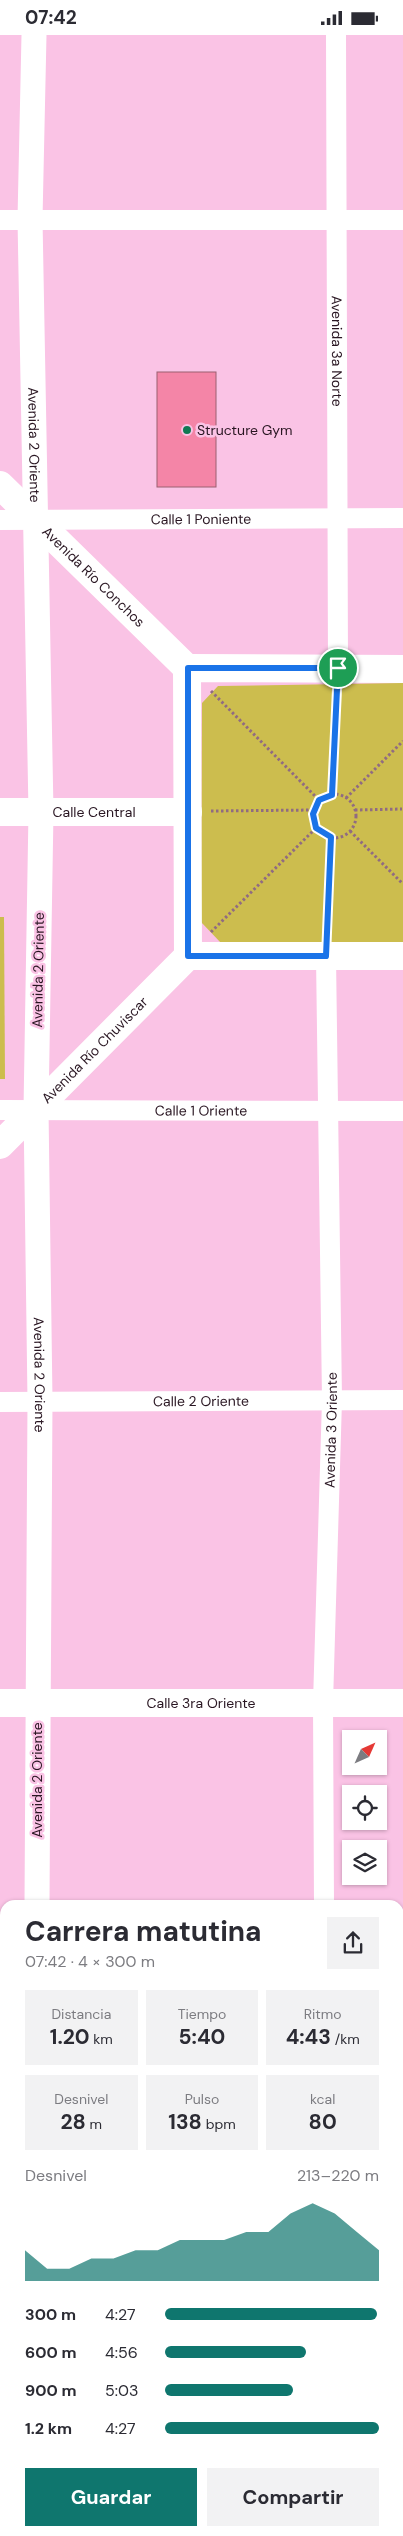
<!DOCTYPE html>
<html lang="es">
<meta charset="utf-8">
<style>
:root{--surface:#fff;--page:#f2f2f3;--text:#2b2b33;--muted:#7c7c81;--accent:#0f766e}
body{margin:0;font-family:"DM Sans",sans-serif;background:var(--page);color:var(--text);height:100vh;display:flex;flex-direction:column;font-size:19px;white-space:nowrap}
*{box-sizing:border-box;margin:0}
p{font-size:16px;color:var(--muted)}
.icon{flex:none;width:28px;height:28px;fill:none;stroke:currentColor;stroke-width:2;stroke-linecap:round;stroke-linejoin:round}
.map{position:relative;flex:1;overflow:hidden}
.details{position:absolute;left:0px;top:1865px;width:404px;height:636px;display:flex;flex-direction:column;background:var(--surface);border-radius:15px 15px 0 0;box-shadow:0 1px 4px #0004}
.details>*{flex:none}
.needle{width:32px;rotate:45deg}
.fabs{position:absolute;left:342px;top:1695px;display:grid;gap:10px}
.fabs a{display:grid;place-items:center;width:45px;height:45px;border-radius:0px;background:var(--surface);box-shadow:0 1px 4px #0004;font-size:25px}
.pin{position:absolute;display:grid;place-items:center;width:42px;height:42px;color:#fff;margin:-21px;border:2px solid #fff;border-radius:50%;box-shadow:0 1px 5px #0007}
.round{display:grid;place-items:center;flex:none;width:52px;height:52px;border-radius:0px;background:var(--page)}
.headline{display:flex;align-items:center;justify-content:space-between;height:85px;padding:0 25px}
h1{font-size:28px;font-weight:700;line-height:38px}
.metrics{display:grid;grid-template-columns:repeat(3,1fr);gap:8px;height:85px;padding:5px 25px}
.metrics div{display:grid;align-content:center;border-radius:0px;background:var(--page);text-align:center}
.metrics b{font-size:21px;font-weight:700}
.metrics small{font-size:14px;font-weight:400}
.metrics p{font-size:14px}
.chart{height:140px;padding:10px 25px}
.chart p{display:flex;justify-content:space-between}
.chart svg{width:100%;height:90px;margin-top:5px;fill:var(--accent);opacity:.7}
.button{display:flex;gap:10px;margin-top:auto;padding:10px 25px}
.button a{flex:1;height:58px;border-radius:0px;background:var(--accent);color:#fff;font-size:20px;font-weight:700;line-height:58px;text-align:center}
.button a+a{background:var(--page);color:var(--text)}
ul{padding:0 25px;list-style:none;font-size:16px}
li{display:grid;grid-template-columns:80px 60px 1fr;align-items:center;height:38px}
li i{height:12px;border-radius:6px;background:var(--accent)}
.status{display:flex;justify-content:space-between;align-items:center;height:35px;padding:0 25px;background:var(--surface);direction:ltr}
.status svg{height:14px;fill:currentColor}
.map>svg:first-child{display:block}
.green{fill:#ccbd4e}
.building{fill:#f485a7;stroke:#9a6171}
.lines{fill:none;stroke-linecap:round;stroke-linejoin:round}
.path{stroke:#906b82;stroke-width:3;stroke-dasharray:2.5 2.5;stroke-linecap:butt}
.minor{stroke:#fff;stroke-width:20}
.tertiary{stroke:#fff;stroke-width:25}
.secondary{stroke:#fff;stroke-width:28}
.route-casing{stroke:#fff;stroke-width:10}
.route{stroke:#1a73e8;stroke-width:6}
.poi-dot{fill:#117952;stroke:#fac3e5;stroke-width:2}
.labels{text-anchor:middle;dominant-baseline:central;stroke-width:5;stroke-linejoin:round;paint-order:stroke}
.street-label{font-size:14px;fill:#291622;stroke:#fac3e5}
.poi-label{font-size:14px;fill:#291622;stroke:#fac3e5;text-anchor:start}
</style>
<div class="status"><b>07:42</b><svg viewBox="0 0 49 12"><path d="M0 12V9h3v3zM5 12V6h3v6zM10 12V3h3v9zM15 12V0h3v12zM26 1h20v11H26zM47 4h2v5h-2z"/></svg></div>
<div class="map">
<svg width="403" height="2501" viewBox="0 0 403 2501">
<rect width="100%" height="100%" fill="#fac3e5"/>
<g class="green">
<path d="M403,648V907L221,908L201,887L202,668L218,651Z"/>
<path d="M0,882H4L5,1044H0Z"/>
</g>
<rect class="building" x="157" y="337" width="59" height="115"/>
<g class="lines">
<g class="path">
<path d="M211,656L319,765"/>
<circle cx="334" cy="781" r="22"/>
<path d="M332,760L337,656"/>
<path d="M346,763L403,706"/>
<path d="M355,775L402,774"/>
<path d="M211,776L314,775"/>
<path d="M350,796L403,849"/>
<path d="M211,897L316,793"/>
<path d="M327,899L331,802"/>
</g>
<g class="minor">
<path id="s1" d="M336,0L338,633"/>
<path d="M0,185H403"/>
<path id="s2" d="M0,485L403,483"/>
<path id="s3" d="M0,1075L403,1076"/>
<path id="s4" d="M0,1367L403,1365"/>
<path id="s5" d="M324,1870L323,1668L332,1365L326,921"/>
<path d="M399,1973H403"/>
<path d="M0,1976H5"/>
<path d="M399,2262H403"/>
<path d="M0,2409H5"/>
<path d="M329,2501V2496"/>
</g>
<g class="tertiary">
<path id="s6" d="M34,0L30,184L41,777L36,1074L40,1365L37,1870"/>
<path d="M36,2501V2496"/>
</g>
<g class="secondary">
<path id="s7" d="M0,450L187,633"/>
<path d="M403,634L187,633L188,921H403"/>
<path id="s8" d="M0,777H188"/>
<path id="s9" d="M0,1110L188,921"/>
<path id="s10" d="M0,1668H403"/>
<path d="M399,2047L403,2045"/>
<path d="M399,2109L403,2107"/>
<path d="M0,2204L5,2203"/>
<path d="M0,2228L5,2233"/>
<path d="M0,2260H5"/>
<path d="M272,2496L277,2501"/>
</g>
</g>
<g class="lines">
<g class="route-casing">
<path id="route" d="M188,633H338L332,760L319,765L313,779L316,793L331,802L326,921H188Z"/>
</g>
<use href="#route" class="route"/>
</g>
<circle class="poi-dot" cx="187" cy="395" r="5"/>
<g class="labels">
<g class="street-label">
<text stroke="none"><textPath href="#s1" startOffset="316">Avenida 3a Norte</textPath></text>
<text stroke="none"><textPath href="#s6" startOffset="410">Avenida 2 Oriente</textPath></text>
<text stroke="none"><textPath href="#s2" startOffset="201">Calle 1 Poniente</textPath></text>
<text stroke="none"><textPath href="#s7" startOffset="131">Avenida Río Conchos</textPath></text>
<text stroke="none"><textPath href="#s8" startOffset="94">Calle Central</textPath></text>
<text transform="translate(38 935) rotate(-89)">Avenida 2 Oriente</text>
<text stroke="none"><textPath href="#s9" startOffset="134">Avenida Río Chuviscar</textPath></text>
<text stroke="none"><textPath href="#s3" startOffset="201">Calle 1 Oriente</textPath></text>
<text stroke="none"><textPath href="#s6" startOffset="1340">Avenida 2 Oriente</textPath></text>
<text stroke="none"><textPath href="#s4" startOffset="201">Calle 2 Oriente</textPath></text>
<text stroke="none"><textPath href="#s5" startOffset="475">Avenida 3 Oriente</textPath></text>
<text stroke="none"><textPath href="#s10" startOffset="201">Calle 3ra Oriente</textPath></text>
<text transform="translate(37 1745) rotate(-90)">Avenida 2 Oriente</text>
</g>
<g class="poi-label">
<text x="197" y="395">Structure Gym</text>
</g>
</g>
</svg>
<div class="fabs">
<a><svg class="needle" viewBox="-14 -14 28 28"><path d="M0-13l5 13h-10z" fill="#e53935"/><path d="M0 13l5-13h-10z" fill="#7c7c81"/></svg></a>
<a><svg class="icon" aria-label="locate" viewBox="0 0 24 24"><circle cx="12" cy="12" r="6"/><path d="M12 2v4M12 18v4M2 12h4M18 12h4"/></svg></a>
<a><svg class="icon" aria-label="layers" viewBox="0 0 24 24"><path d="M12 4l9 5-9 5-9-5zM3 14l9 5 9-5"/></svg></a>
</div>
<div class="pin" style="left:338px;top:633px;background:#1e9e55"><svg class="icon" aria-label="arrive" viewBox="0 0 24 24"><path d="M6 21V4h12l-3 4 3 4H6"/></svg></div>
<section class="details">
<div class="headline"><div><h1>Carrera matutina</h1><p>07:42 · 4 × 300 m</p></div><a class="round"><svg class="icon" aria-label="share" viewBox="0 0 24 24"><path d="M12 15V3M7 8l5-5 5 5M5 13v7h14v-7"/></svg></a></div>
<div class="metrics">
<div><p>Distancia</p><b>1.20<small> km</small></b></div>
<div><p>Tiempo</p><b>5:40</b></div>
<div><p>Ritmo</p><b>4:43<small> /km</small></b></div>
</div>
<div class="metrics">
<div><p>Desnivel</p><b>28<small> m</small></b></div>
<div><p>Pulso</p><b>138<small> bpm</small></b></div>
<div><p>kcal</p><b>80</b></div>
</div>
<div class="chart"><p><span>Desnivel</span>213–220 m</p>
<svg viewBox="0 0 160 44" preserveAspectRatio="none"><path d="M0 44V29L10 38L20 38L30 33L40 33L50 29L60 29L70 24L80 24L90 24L100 20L110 20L120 11L130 6L140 11L150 20L160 29V44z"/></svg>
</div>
<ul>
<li><b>300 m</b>4:27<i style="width:99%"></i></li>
<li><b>600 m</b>4:56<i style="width:66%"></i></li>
<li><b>900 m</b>5:03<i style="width:60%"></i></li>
<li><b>1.2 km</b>4:27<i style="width:100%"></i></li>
</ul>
<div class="button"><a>Guardar</a><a>Compartir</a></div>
</section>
</div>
